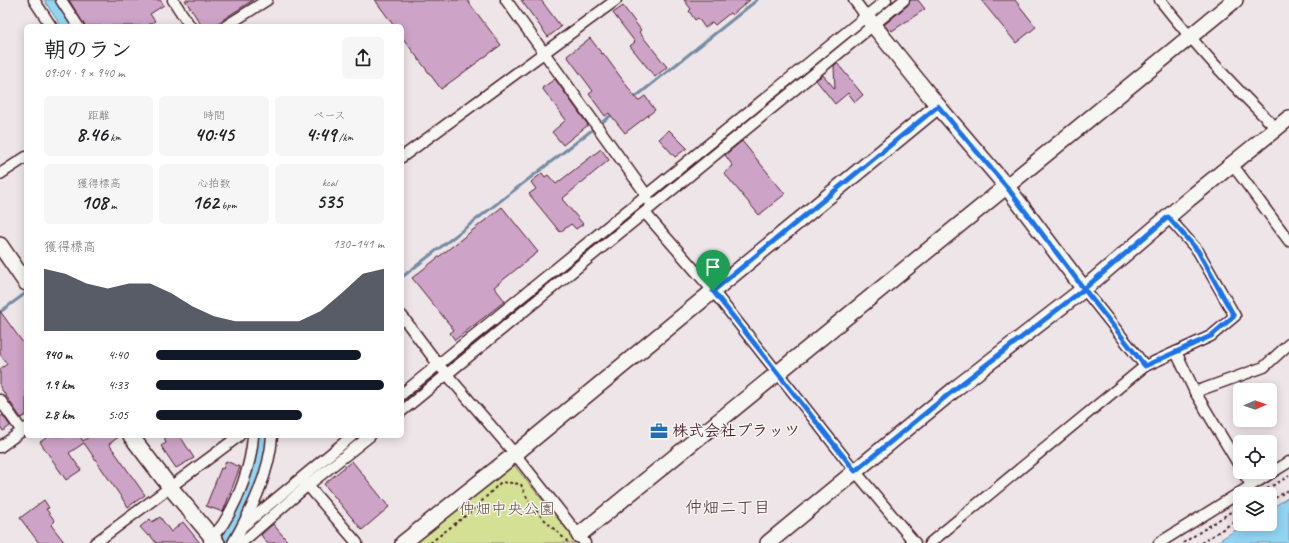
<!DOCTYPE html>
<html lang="ja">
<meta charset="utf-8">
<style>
:root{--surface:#fff;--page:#f6f6f6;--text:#202124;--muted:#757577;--accent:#111827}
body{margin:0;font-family:Caveat,"Klee One",sans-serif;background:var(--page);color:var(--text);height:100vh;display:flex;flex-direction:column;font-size:15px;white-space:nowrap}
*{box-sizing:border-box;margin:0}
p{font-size:13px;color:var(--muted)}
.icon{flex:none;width:22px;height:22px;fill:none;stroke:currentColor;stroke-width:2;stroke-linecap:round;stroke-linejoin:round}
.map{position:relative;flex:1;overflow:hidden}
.details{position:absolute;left:24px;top:24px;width:380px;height:414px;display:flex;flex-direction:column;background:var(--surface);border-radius:6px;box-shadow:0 2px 10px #0003}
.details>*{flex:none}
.needle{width:26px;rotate:88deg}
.tools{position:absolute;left:1233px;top:383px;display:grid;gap:8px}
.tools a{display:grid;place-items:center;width:44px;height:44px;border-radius:6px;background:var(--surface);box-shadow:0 2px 10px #0003;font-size:20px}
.pin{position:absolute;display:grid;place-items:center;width:34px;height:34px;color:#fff;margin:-41px -17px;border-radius:50% 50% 50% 0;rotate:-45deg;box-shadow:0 0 4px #0007}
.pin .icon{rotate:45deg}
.round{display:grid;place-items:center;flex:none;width:42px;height:42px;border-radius:6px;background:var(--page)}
.headline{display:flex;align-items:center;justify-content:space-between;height:68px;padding:0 20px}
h1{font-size:22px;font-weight:800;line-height:30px}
.figures{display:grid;grid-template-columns:repeat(3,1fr);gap:6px;height:68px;padding:4px 20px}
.figures div{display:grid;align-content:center;border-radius:6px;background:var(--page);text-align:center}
.figures b{font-size:20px;font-weight:800}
.figures small{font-size:11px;font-weight:400}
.figures p{font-size:11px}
.chart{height:112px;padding:8px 20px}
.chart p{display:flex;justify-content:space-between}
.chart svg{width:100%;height:72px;margin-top:4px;fill:var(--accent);opacity:.7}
ul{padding:0 20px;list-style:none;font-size:13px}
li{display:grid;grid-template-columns:64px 48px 1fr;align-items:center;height:30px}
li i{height:10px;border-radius:5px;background:var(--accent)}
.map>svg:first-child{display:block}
.green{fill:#d4e194;stroke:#8f8060}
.water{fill:#91d5f2;stroke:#758ca2}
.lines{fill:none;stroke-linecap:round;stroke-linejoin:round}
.stream{stroke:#758ca2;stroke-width:3}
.building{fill:#cda3c7;stroke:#4a1f2b}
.street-casing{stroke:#4a1f2b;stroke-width:13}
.secondary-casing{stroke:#4a1f2b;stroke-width:18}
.path{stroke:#4a1f2b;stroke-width:2;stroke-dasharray:3 3;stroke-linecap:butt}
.street{stroke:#f6f6f2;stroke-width:10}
.secondary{stroke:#f6f6f2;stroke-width:15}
.route-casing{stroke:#fff;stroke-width:8}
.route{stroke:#1a73e8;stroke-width:5}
.labels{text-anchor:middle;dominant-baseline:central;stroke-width:3;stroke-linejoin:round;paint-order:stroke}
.poi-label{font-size:16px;font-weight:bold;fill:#4a1f2b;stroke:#f6f6f2;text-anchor:start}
.park-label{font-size:16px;fill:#6c5045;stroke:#f6f6f2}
.neighbourhood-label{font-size:17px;fill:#4a1f2b;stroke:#f6f6f2}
</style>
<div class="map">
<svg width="1289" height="543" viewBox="0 0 1289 543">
<rect width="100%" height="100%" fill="#eee5e9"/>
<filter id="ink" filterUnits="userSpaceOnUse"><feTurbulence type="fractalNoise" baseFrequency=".025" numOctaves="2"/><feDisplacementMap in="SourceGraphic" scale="8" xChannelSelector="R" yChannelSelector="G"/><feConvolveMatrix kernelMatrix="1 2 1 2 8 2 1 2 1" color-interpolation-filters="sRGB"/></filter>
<g filter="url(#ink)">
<path class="green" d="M512,463L578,543H412Z"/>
<g class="water">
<path d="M44,0H59L76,26H61Z"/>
<path d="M256,436H269L263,470L238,526L225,543H213L226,525Z"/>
<path d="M1289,497V543H1215L1246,524H1270V509Z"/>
</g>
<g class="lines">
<g class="stream">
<path d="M633,99L757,0"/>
<path d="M402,277L614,113"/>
<path d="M0,312L26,293"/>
<path d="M402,402L702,156"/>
<path d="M336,456L361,436"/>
</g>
</g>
<g class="building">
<path d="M69,0H160L164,5L150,14L155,21L147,26H85Z"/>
<path d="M185,0H253L213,26H202Z"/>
<path d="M375,0H467L501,45L441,89L402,37V26H394Z"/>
<path d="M521,0H541L561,27L548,37Z"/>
<path d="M684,0H750L732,15L730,13L715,25L712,22L705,28L698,18L695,20L689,11L691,9Z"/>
<path d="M910,0H918L925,9L892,31L891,29L889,31L884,25L908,5Z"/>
<path d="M981,0H1015L1036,27L1016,43Z"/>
<path d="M623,6L641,30L639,32L667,67L655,77L630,46L635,42L613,13Z"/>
<path d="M590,38L602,54L603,53L638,101L645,96L655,110L625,133L609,113L605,116L589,94L593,91L567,56Z"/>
<path d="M837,63L863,95L855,102L848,93L835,104L816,80L823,75L835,89L834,66Z"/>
<path d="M555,79L588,125L563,145L552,132L566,120L542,88Z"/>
<path d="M669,130L687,148L675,157L659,139Z"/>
<path d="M742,141L785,194L759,215L724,173L733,166L725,155Z"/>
<path d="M601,149L609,160L562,199L583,224L576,229L571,224L560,232L529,194L536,189L531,182L542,173L545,177L548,175L556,184Z"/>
<path d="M502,207L538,252L494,287L505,301L455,340L450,333L454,330L412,278Z"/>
<path d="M0,311L26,347V415L21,418L0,387V369L7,364L0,354Z"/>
<path d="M3,415L10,426L3,431L0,426V417Z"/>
<path d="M49,436H80L83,441L90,436H120L109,444L145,495L128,507L84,443L69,453L81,470L66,480L40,442Z"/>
<path d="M164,436H180L194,458L176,468L161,446L166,443Z"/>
<path d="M226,461L240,467L223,512L206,506L221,468L223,469Z"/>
<path d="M352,461L389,507L362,530L324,484Z"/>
<path d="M44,500L49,508L46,509L55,521L51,525L65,543H39L20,518Z"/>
<path d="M160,517L171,532L183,522L200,543H156L150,535L148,536L140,527L150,519L152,522Z"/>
<path d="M273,524L289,543H267L261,535Z"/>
</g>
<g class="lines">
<g class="street-casing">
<g id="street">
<path d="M34,0L51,26"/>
<path d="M61,0L78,26"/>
<path d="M173,0L190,26"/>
<path d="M506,0L643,190L648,200"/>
<path d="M854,0L866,16"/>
<path d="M1160,0C1196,46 1234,87 1276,128"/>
<path d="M226,26L267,0"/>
<path d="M402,157L616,0"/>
<path d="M1232,164L1289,241"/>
<path d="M0,174L26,157"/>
<path d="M645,213L713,291L855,471L915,543"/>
<path d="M1168,217L1198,251L1235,316L1211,336L1176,352"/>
<path d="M1084,289L1145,366L1176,352L1195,392L1264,367L1289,344"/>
<path d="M402,316L438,364L515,454L585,543"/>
<path d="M1195,392L1240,467"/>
<path d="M402,394L886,0"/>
<path d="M0,400L22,431"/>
<path d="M402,411L904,0"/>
<path d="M0,447L26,428"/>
<path d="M1243,472L1251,485"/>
<path d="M304,481L357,543"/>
<path d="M242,527L352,436"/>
<path d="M209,541C213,535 219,530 223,524C239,499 251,466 253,436"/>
<path d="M95,543L239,436"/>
<path d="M233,543C251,511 270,473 272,436"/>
<path d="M241,543L308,485L370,436"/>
<path d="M930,543L1145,366"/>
<path d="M1159,543L1289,462"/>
</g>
</g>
<g class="secondary-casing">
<g id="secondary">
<path d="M866,16L938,106L1007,187L1084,289"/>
<path d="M0,245L26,283"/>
<path d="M131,436L170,487L217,543"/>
<path d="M579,535L1235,0"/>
<path d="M403,543L515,454L938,106"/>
<path d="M768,543L955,389L1084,289L1189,199L1289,118"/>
</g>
</g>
<g class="path">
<path d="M1267,489L1289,476"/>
<path d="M1270,501L1289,490"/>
<path d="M430,543L473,510L501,482L521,484C528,507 551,526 568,542"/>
<path d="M1183,543L1240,506"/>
<path d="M1201,543L1240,518"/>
</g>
<use href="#street" class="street"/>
<use href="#secondary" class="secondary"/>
</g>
</g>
<g class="lines" filter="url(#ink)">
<g class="route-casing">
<path id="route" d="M713,291L855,471L955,389L1084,289L1145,366L1211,336L1234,316L1198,251L1168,217L1084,289L1006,186L938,106L713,291"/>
</g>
<use href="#route" class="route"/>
</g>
<defs>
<g id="office-bare" transform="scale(1.38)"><path d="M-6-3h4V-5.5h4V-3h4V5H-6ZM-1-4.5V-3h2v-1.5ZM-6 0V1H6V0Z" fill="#1f6fb2" stroke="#f6f6f2" stroke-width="2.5" paint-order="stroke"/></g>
</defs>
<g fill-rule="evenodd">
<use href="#office-bare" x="659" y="431"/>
</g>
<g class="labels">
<g class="poi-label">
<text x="672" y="431">株式会社プラッツ</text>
</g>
<g class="park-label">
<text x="507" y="509">仲畑中央公園</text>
</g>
<g class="neighbourhood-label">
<text x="728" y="507">仲畑二丁目</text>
</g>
</g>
</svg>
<div class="tools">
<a><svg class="needle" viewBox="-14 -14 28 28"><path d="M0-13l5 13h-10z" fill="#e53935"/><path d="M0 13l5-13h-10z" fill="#757577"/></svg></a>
<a><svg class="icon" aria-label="locate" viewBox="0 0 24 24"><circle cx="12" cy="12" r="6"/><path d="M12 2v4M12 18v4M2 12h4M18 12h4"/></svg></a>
<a><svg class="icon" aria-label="layers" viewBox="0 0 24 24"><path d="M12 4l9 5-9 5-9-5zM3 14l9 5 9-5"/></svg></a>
</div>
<div class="pin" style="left:713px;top:291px;background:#1e9e55"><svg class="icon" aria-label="arrive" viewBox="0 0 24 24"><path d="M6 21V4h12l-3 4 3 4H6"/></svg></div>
<section class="details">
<div class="headline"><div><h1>朝のラン</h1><p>09:04 · 9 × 940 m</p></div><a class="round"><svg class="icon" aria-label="share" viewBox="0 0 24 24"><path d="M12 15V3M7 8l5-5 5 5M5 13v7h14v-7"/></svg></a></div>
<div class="figures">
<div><p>距離</p><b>8.46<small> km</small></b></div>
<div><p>時間</p><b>40:45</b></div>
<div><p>ペース</p><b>4:49<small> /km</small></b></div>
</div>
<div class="figures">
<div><p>獲得標高</p><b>108<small> m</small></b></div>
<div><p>心拍数</p><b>162<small> bpm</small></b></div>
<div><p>kcal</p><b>535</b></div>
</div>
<div class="chart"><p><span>獲得標高</span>130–141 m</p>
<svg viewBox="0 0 160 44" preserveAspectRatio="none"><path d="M0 44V6L10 9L20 15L30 18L40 15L50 15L60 21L70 29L80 35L90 38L100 38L110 38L120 38L130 32L140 21L150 9L160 6V44z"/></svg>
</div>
<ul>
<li><b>940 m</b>4:40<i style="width:90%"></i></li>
<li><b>1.9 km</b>4:33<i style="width:100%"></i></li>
<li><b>2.8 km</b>5:05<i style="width:64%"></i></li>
</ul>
</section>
</div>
